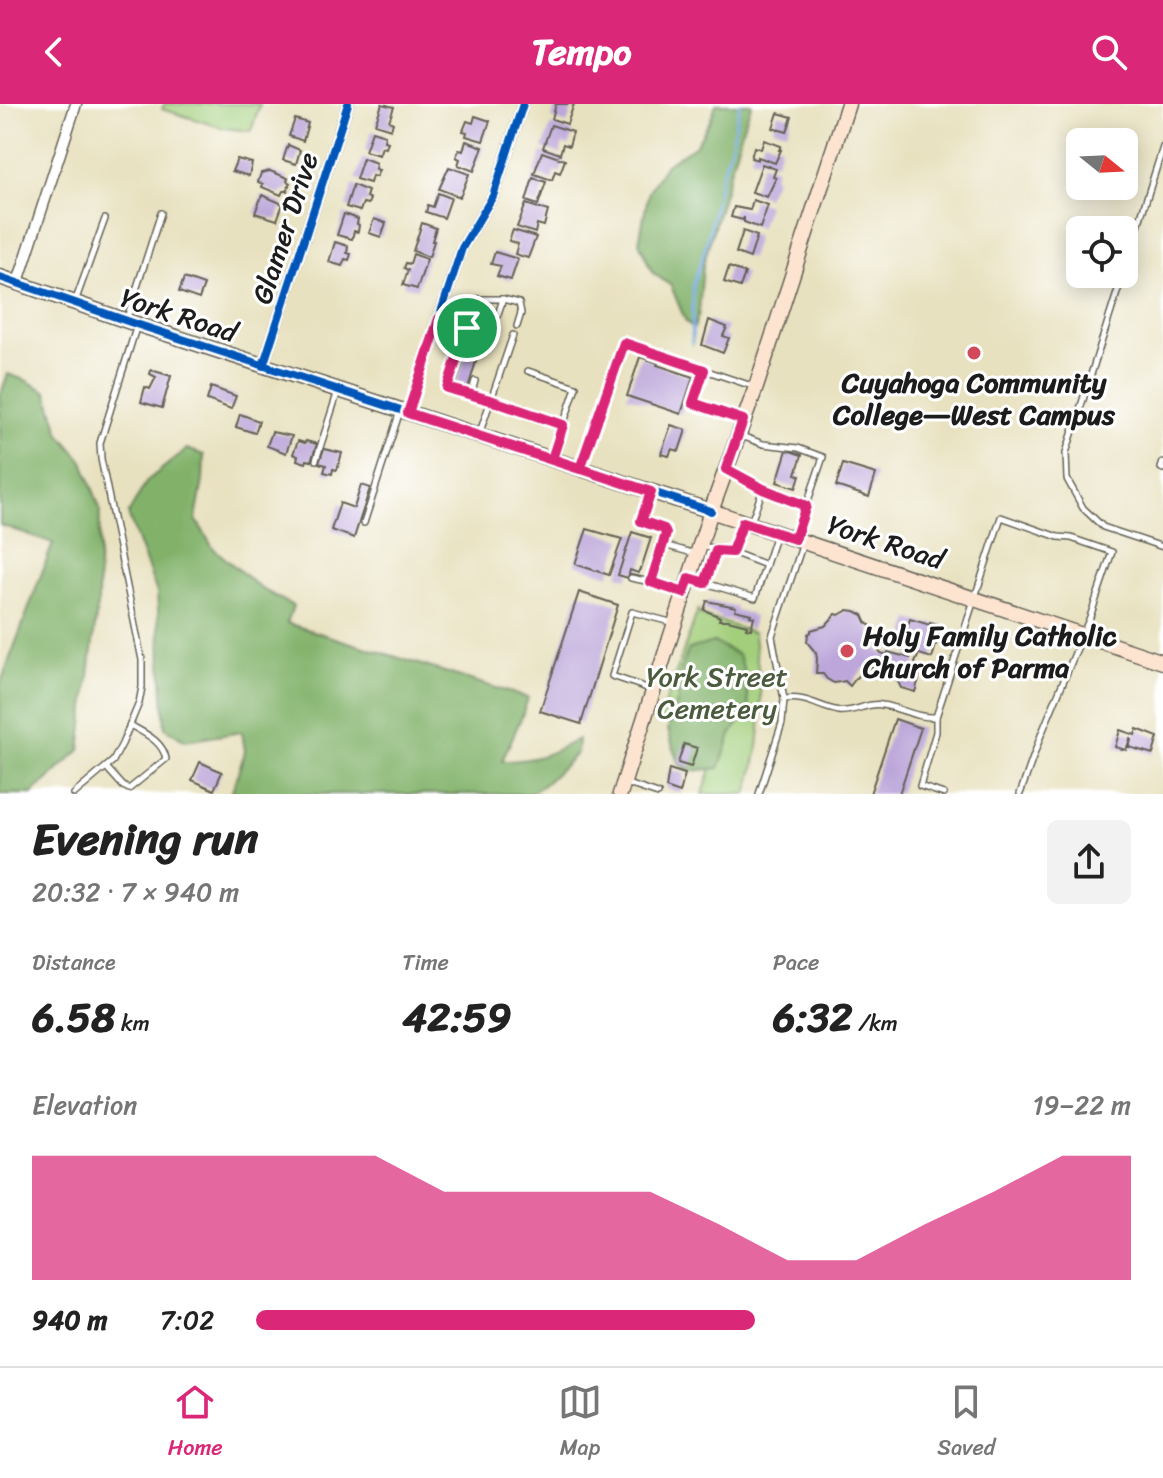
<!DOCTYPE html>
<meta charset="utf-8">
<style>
:root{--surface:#fff;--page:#f2f2f2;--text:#222;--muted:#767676;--line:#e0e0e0;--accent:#db2777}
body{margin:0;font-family:Sriracha,sans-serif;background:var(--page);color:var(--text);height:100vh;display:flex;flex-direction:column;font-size:30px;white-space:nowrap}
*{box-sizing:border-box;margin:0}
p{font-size:26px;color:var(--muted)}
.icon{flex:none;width:44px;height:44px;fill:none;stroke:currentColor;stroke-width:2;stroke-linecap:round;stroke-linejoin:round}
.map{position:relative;height:690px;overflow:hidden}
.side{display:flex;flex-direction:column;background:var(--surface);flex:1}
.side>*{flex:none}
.needle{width:52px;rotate:108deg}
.fabs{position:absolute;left:1066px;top:24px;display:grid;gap:16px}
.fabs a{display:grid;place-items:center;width:72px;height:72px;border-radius:12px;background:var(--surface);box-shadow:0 4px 20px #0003;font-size:40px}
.pin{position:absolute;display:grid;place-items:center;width:68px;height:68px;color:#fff;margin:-34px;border:4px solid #fff;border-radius:50%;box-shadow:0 2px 8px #0007}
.round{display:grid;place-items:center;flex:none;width:84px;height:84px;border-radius:12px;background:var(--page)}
.summary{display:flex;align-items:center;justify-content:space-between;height:136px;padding:0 32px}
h1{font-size:44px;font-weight:800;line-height:60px}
.figures{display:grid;grid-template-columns:repeat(3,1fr);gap:12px;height:136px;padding:8px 32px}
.figures div{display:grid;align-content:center}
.figures b{font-size:40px;font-weight:800}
.figures small{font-size:22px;font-weight:400}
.figures p{font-size:22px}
.chart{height:224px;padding:16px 32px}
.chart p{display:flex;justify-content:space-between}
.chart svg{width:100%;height:144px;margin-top:8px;fill:var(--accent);opacity:.7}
ul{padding:0 32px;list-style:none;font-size:26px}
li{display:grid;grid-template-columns:128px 96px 1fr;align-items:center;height:60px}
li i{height:20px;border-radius:10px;background:var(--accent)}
header{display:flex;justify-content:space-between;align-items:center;height:104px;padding:0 32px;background:var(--accent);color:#fff;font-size:36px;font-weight:800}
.tabs{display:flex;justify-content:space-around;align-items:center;height:112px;border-top:2px solid var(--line);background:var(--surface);font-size:22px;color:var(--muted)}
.tabs a{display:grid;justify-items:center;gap:4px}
.tabs .on{color:var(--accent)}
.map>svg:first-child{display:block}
.green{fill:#a3cf7b;stroke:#60764c;stroke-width:2}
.forest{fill:#82b26b;stroke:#4f6744;stroke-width:2}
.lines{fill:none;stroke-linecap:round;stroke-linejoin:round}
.stream{stroke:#77aae3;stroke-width:3}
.building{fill:#bda7da}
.service-casing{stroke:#636155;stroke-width:8}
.minor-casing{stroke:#636155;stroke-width:13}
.tertiary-casing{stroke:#636155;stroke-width:17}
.secondary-casing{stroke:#636155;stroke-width:17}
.service{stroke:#fff;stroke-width:5}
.minor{stroke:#fff;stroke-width:10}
.tertiary{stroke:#fff;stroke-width:14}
.secondary{stroke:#fde4d1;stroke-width:14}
.cycleway-casing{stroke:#fff;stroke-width:13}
.cycleway{stroke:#0057b8;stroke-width:8}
.route-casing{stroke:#fff;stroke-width:16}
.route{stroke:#db2777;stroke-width:10}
.poi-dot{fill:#d1495b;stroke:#fff;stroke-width:3}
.labels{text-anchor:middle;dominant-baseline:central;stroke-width:6;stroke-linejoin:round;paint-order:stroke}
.street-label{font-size:28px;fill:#1c1c1c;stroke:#fff}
.poi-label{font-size:28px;font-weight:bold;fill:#1c1c1c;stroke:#fff}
.park-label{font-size:28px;fill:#4b5b3d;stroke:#fff}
</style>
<header><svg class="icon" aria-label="back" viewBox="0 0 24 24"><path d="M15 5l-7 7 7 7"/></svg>Tempo<svg class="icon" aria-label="search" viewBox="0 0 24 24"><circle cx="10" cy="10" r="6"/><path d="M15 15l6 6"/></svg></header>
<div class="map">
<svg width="1163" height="690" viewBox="0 0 1163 690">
<rect width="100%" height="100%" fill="#fff"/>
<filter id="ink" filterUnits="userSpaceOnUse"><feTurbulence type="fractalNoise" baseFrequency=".0125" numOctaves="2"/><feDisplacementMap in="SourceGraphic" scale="16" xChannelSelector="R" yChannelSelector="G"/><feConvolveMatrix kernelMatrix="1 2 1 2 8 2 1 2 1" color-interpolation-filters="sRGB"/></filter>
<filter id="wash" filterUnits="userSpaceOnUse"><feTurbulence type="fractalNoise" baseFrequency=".006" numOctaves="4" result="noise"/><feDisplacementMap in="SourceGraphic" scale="32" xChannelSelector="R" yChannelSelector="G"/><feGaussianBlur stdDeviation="1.8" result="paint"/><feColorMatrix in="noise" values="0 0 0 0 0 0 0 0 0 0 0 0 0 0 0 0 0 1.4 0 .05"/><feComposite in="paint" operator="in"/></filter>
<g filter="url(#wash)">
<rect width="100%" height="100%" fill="#e8e1bf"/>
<g class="green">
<path d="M164,0H260L251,27L223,24L162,5Z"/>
<path d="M698,506L700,511L754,529C755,550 760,571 761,591C762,625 757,658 747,690H703L720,636L659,616Z"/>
</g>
<g class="forest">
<path d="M716,0H752L743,23L703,161L699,209L694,224L686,218L671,182L652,168L639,138L649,87L666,60L695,42L710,17Z"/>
<path d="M8,270L25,276L47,288L60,330L83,357L100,405L98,497L80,646L35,687L33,690H0V581L53,439L0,421V292Z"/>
<path d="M187,345L204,351L203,377L196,415L213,444L260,484L293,502L287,519L528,594L522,612L502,657C534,657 551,650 578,635L577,649L546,679L530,690H231L245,647L242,628L185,637L165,624L157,489L128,410L147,377Z"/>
<path d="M713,538L739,551L745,570L749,604L731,631L719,664L691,667L678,659L668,626L672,608L678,597V580L682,562L689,545Z"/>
</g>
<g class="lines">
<path class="stream" d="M692,240L693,182L707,138L720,76L731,43L740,0"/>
</g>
<g id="blocks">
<g class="building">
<path d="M382,0L394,3L389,17L393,19L391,25L375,20Z"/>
<path d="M556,0H574L567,20L552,15Z"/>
<path d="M778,9L792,13L787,28L773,24Z"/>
<path d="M475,12L490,17L483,37L466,32L467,28L463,27L467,17L473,19Z"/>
<path d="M295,15L308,19L303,37L289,32Z"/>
<path d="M551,21L573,28L569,42L563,40L560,50L543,44Z"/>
<path d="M372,27L385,31L384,37L388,38L386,44L382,43L379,51L365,47Z"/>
<path d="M764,36L781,42L779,46H781L775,59L758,53V56L751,54L754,43L761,45Z"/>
<path d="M466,37L483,43L474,67L458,61L460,55L456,53L459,46L463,47Z"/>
<path d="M288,41L300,46L296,60L283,56Z"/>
<path d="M542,48L565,56L560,69L555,67L552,76L534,70Z"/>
<path d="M363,54L376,59L375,65L379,66L376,73L372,72L370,79L356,75Z"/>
<path d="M237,55L252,59L249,72L232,67Z"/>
<path d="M762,60L776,65L773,73L776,74L767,93L752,88Z"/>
<path d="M449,63L469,70L460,93L439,85Z"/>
<path d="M270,67L288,74L287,77L290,79L287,87H283L281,91L262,83L263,80L258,78L261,69Z"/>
<path d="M533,74L546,78L538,101L526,97Z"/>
<path d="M353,81L368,87L366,93L370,95L368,100L363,99L360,107L346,103Z"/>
<path d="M438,89L451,94L444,114L426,108L428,101L433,103Z"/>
<path d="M262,91L283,100L277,116L255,109Z"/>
<path d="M753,96L768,101L760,124L744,118V113L743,116L731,113L734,103L750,106Z"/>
<path d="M526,100L548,107L544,122L537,120L535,129L517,123Z"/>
<path d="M344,110L358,115L357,120L359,121L358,128L354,127L352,135L337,131Z"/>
<path d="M374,115L386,119L381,133L369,129Z"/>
<path d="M422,119L436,124L432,137H434L429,153L413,147Z"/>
<path d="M513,126L536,133L528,154L515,150L518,140L509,137Z"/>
<path d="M743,127L757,132L750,154L736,149Z"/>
<path d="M335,138L348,142L347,149L351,150L349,156L345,155L342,162L329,158Z"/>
<path d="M495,148L518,155L511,176L497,172L501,162L491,160Z"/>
<path d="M413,150L427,155L417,185L403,181L408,166L404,164L406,159L410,160Z"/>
<path d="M729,163L745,169L740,183L724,178Z"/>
<path d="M184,174L204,181L199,195L179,188Z"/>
<path d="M709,216L727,223L723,232L729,234L723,249L702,241Z"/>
<path d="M469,251L477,254L468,284L456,280L464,256Z"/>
<path d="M640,253L658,259L657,261L693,273L681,310L627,292Z"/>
<path d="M151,266L171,272L162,304L141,298L145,283L150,285L156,273L150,270Z"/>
<path d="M211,283L236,292L231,305L207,296Z"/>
<path d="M240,310L259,317L255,329L236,323Z"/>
<path d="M671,321L686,326L679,347L672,345L669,352L661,350Z"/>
<path d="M272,328L292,332L286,349L267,342Z"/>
<path d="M298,337L305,339L306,337L317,340L311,357L307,356L306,359L297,356L298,352L293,350Z"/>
<path d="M324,345L342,349L337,366L333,365L332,370L324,368L326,361L319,359Z"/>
<path d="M787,346L802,351L796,370L800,371L796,384L777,378Z"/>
<path d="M843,360L876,370L869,393L836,382Z"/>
<path d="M361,381L370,384L354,434L331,426L340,399L354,404Z"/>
<path d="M587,425L622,435L609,471L575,460Z"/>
<path d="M632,428L651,434L641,465L640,464L638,469L630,466L628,474L618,471Z"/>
<path d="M579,488L618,501L581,620L540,607Z"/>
<path d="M707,497L736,503L735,506L751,510L750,512L754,513L751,525L746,524L747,521L728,516H719L720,513L718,512L704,506Z"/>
<path d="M848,506L855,507L863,511L867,520L870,521L871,531L874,540L881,549L887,551L888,548L910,554L912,548L901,545L910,515L930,521V519L942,522L932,554L916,549L915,551L918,552L915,559L921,568L915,588L901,584L892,565L879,561L863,565L850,582L845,577L834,579L827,575L823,570H816L817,555L816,549L807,538L808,530L811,528V526L825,522L836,510L839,511Z"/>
<path d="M895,615L921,624L899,690H870Z"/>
<path d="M1137,625L1158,633L1153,650L1129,643L1131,636L1130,635L1126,646L1115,643L1120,626L1135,631Z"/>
<path d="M684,640L697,644L691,663L678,659Z"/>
<path d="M200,658L222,668L214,686L192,676Z"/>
<path d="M669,665L685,670L680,689L666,684Z"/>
</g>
</g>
</g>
<g filter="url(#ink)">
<use href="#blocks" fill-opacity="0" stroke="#636155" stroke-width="2"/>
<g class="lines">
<g class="service-casing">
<g id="service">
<path d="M1124,166L1163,43"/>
<path d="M1123,170L1066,349L1067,375L1083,404L1103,423L1163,443"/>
<path d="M75,198L105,115"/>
<path d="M497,213L503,195"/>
<path d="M127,214L161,109"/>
<path d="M439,215L467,224"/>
<path d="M517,222L521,209L519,199L503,195H477L447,284L490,296L563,321"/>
<path d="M704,266L693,299L742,316"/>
<path d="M528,267L576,283L552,354"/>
<path d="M471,291L475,277"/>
<path d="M480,328L513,231"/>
<path d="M739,331L763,340L798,344L823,353L795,435"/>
<path d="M316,356L338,287"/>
<path d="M1163,358L1161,364L1163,365"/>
<path d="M580,364L624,239L755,283"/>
<path d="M727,366L763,385L806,402"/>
<path d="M651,388L641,417L664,425L666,430L664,441"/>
<path d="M751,418L763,385"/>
<path d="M364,419L400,307"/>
<path d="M742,419L732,448L766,461"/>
<path d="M701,442L732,448"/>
<path d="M631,474L651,478"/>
<path d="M692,475L755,494L776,430"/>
<path d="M705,479L716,447"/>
<path d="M683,489L651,478L664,441L696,450"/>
<path d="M650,585L612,572L632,508L674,519"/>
<path d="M784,595C808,592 817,603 839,607C854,609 868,598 882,601C902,604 915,614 936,613"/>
<path d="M106,663L123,682L129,685L166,655C163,637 144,629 130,621"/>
<path d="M625,679L658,690"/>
<path d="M74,690L113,657L122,640L139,599L142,583V556L101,355L100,339L137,221"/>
<path d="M759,690L782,619L784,595L772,532L803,439"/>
<path d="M944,690L920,682L936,628V613L1001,413L1058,433L1071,434L1112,448L1090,513L1041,631L1020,690"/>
</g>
</g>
<g class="minor-casing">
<g id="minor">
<path d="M18,178L76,0"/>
<path d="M263,262L348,0"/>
<path d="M408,309L462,144L493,92L523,0"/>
</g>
</g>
<g class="tertiary-casing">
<path id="tertiary" d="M0,173L136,220L711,407"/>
</g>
<g class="secondary-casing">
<g id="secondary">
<path d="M711,407L1163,558"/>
<path d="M620,690L711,407L756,283L848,0"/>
</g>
</g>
<use href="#service" class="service"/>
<use href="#minor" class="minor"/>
<use href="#tertiary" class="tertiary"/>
<use href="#secondary" class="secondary"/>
<g class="cycleway-casing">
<g id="cycleway">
<path d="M0,173L136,220L711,407"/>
<path d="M263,262L348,0"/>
<path d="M408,309L462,144L493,92L523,0"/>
</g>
</g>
<use href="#cycleway" class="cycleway"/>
</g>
</g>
<g class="lines" filter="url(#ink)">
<g class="route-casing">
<path id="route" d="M467,224L447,284L490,296L563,321L552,355L651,388L641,417L664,425L666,430L651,478L684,489L689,474L705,479L716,447L732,448L743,418L795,435L806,402L763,385L726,365L743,316L693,299L704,266L624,239L580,365L408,309L439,215L467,224"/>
</g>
<use href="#route" class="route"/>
</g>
<g class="poi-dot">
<circle cx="974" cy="249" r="8"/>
<circle cx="847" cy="547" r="8"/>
</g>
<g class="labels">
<g class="street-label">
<text transform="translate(285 124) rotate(-72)">Glamer Drive</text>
<text transform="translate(179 211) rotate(18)">York Road</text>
<text transform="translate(886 438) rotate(18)">York Road</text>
</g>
<g class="poi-label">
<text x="974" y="278">Cuyahoga Community<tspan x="974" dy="32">College—West Campus</tspan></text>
<text x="863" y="531" text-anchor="start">Holy Family Catholic<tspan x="863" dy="32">Church of Parma</tspan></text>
</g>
<g class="park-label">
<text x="717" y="572">York Street<tspan x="717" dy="32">Cemetery</tspan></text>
</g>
</g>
</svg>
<div class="fabs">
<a><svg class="needle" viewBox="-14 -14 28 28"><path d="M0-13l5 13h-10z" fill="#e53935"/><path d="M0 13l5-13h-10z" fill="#767676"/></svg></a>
<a><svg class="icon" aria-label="locate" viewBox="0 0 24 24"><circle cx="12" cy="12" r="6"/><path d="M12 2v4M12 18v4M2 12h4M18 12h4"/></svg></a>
</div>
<div class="pin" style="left:467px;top:224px;background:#1e9e55"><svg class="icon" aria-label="arrive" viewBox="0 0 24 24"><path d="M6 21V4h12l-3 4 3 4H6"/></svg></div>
</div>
<section class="side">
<div class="summary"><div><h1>Evening run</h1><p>20:32 · 7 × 940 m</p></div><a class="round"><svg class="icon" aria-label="share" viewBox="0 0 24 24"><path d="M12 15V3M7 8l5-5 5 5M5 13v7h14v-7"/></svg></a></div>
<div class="figures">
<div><p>Distance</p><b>6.58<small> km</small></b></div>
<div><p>Time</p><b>42:59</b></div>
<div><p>Pace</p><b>6:32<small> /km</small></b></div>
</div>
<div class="chart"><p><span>Elevation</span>19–22 m</p>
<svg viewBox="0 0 160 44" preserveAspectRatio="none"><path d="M0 44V6L10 6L20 6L30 6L40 6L50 6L60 17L70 17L80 17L90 17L100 27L110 38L120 38L130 27L140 17L150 6L160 6V44z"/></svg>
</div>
<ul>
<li><b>940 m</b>7:02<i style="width:57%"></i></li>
</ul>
</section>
<nav class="tabs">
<a class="on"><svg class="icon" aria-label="home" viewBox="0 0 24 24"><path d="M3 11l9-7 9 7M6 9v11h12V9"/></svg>Home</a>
<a><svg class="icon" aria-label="map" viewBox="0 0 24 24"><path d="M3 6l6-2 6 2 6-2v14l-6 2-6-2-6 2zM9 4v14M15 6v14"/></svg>Map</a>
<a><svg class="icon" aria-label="saved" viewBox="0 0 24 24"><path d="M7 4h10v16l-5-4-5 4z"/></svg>Saved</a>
</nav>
